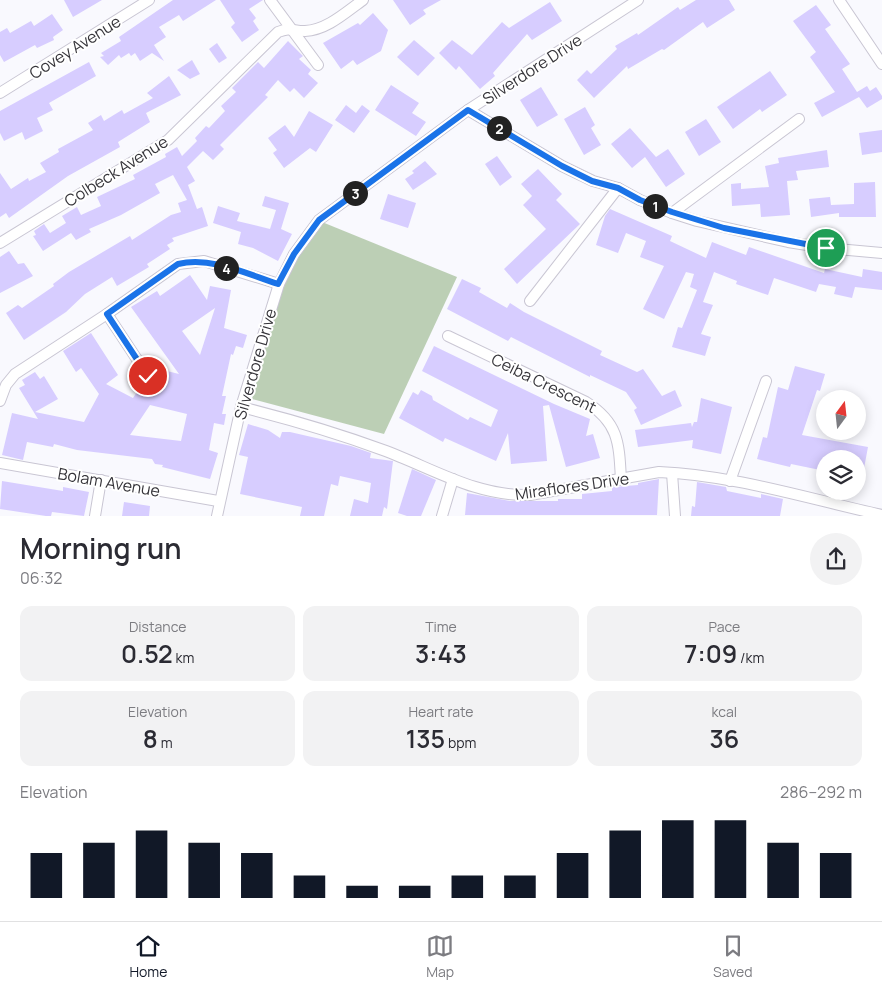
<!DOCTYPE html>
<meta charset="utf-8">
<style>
:root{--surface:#fff;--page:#f2f2f3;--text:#2b2b33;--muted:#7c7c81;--line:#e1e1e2;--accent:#111827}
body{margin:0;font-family:Manrope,sans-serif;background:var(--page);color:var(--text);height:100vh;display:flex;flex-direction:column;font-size:19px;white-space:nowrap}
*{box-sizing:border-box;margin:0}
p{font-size:16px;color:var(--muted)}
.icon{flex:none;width:28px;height:28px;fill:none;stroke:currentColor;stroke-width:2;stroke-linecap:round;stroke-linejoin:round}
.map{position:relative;height:516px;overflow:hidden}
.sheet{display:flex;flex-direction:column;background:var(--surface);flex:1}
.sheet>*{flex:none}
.needle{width:32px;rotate:15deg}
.tools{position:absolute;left:816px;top:390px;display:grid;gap:10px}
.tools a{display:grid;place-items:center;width:50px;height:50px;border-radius:50%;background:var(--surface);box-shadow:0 2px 12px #0003;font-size:25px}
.pin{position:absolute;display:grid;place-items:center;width:42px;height:42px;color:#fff;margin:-21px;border:2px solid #fff;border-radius:50%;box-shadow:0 1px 5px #0007}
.km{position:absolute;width:25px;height:25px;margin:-12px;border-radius:50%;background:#222;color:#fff;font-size:14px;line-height:25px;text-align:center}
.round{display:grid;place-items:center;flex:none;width:52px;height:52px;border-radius:26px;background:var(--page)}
.summary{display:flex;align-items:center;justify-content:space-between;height:85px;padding:0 20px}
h1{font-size:28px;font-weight:600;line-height:38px}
.figures{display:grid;grid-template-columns:repeat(3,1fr);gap:8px;height:85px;padding:5px 20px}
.figures div{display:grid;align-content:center;border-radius:12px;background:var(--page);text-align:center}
.figures b{font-size:25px;font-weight:600}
.figures small{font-size:14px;font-weight:400}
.figures p{font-size:14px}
.chart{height:140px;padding:10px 20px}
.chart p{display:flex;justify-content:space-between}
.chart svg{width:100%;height:90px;margin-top:5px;stroke:var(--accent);stroke-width:6}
.menu{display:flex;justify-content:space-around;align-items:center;height:70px;border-top:1px solid var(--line);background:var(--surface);font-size:14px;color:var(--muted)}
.menu a{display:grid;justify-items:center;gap:2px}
.menu .active{color:var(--accent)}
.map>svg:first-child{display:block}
.green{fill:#bccfb5}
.building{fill:#d7cdff;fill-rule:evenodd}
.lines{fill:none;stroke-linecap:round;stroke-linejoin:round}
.street-casing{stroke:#c9c6d3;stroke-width:12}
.street{stroke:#fff;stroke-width:10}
.route-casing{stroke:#fff;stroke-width:10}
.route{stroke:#1a73e8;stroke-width:6}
.labels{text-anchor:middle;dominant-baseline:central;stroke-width:4;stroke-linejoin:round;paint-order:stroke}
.street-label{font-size:16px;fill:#36353a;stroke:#fff}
</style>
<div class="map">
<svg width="882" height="516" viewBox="0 0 882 516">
<rect width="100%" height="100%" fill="#f9f9fe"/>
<path class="green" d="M322,222L457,277L384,434L252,399L281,287L298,257Z"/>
<g class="building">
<path d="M64,0H102L73,17Z"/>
<path d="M173,0H216L183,21L179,15L159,27L166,37L154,45L164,61L152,53L140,61L135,53L131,56L129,53L121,58L119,55L108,65L100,57L104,56L101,53L121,41L119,37Z"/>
<path d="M220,0H263L249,9L256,18L253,21L259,30L242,42L231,27L235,23Z"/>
<path d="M393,0H441L423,10L426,14L410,25Z"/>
<path d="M696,0H729L735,10L707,28L703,22L664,50L662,49L628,69L627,66L594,98L577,80L587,70L591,74L617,49L615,46L637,33L638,35L678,7L680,10Z"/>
<path d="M550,2L562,21L532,40L527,34L493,73L495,76L480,89L459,66L456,70L439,53L452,40L472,55L502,22L509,28Z"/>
<path d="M816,5L831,25L825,29L850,64L842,69L857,92L867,86L870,91L876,87L882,96V99L867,108L859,97L822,117L814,103L835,92L810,57L816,52L793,21Z"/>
<path d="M373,13L388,30L381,51L357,65L353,60L341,69L323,43L358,23L360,25Z"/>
<path d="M52,14L63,30L53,37L54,40L37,48L35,45L4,62L0,55V32L7,28L10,33L31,21L34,26Z"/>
<path d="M414,40L435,58L418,76L397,57Z"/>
<path d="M288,41L303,56L299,59L311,70L308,74L318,83L304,98L294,88L290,92L278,80L265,95L268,97L220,145L224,149L213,160L203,151L187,167L195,181L188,185L197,209L202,207L208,226L172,238L174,241L167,245L170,249L147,264L149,267L117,286L112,277L85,294L66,312L24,340L6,313L18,305L22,308L54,286L53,284L69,272L130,236L132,240L171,215L181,212L178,203L187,200L173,175L155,184L160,193L121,215L89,229L91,232L76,240L71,233L43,251L33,236L36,235L34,231L44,224L50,233L66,223L62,216L77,207L81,215L101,206L97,197L135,179L133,175L166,157L165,154L177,147L182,156L197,141L195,138L206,126L209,128L225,111L221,106L236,92L232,88L258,62L264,68Z"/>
<path d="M217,43L227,58L219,63L209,49Z"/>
<path d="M192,60L200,74L190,79L177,70Z"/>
<path d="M89,62L96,76L49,103L53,110L37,118L43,131L25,140L22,132L4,141L0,133V111Z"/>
<path d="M770,71L787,95L762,112L760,109L733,129L717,107Z"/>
<path d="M169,76L181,95L146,113L150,122L118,142L120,147L68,176L9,218L6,213L0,217V173L11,189L28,178L29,181L46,172L40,163L59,152L58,149L93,130L88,123L101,115L104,121L122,110L124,114L153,98L147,93Z"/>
<path d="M391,85L419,103L412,113L426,122L416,136L375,110Z"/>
<path d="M541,87L558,115L537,127L520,100Z"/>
<path d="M346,105L356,113L362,105L370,111L354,133L335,120Z"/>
<path d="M585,107L595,125L591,128L601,145L584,155L564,119Z"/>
<path d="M309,111L333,125L316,152L310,148L284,168L273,153L277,150L268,138L285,125L294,137Z"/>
<path d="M706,119L721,142L699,156L685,132Z"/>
<path d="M630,128L656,157L668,149L685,174L666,187L645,157L632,168L611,144Z"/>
<path d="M882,130V152L862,155L859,133Z"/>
<path d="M827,150L829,167L796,171L798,180L787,181L790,215L761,217L760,204L732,206L731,184L741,183V189L769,187L765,166L779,163L778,158Z"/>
<path d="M497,156L512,177L500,186L485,164Z"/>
<path d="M425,161L437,174L413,190L405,179L414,173L412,171Z"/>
<path d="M538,169L562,194L556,200L580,224L517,284L504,269L546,229L523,205L532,196L521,184Z"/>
<path d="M875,182L876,217H839V213L811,217L809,199L830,197L831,205L854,204V183Z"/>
<path d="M388,194L416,203L408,228L380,219Z"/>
<path d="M265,196L289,203L281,229L292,234L278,261L253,248L238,244L241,232L213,223L218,206L240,213L237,221L270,229L276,210L262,206Z"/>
<path d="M610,209L672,236L670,241L706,258L712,242L746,255L749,247L824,273L825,269L862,277L863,269L882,272V290L855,287L852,298L834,294L836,287L819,284L816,292L774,278L768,295L736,284L737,281L714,272L703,302L713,305L701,334L711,337L705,356L672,347L678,327L682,328L697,290L690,287L694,274L686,272L664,319L643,309L664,266L640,257L646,241L626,233L618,253L596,245L605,216Z"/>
<path d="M9,251L18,264L24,263L33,276L0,293V257Z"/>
<path d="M190,275L207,300L210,286L231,290L224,328L247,335L243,348L236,346L233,355L231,354L222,396H226L222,414H226L224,425L214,423L209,450L218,453L210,479L162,467L163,465L155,464L152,459L77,450L54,444L53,447L27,442L23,460L2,455L12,413L38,419L19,388L25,385L22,380L35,372L40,379L44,376L58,399L35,412L84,422L99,394L81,368L76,372L63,351L91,333L118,375L106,384L133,398L141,386L154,395L159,369L179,374L131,307L157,291L160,296ZM215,308L200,355L182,331ZM150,405L187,414L181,441L130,435Z"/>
<path d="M462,279L481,288L479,292L507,308L510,303L524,312L602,351L600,355L637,372L643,369L662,396L675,390L682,406L641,425L634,410L637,408L626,392L590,375V377L511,337L508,341L447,309Z"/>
<path d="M434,346L554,404L590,419L586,436L593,434L600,458L566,467L549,405L543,406L547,461L511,464L508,433L496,461L445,438L443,442L399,418L413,392L418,395L421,390L432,396L433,400L468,420L470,417L491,427L498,410L422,371Z"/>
<path d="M795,366L825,374L820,391L817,390L802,435L868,447L862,479H858V459H825V471L791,464L790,467L757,459L763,437L767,438L778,387L788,390Z"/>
<path d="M701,398L732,407L721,454L692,448L693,440L638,447L635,430L691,423L692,427L694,422H697Z"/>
<path d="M248,424L268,430L280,438L282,432H290L351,446L371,453L370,458L393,461L387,509L384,507L382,516H350L354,499L368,503L371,483L340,476L338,486L331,484L324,516H300L302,507L240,494L248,457L239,455Z"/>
<path d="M412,469L436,480L421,516H407L398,513Z"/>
<path d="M659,479L657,515H465L467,493L510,501H558V499H582V494L612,491V487L638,485V483Z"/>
<path d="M2,481L63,491V487L89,492L84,516L52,512L51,516H46L0,509Z"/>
<path d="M697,482L726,487L727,491L761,498V494L783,499L780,516H691L692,506L695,507Z"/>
<path d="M124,502L150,506L149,516H122Z"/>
</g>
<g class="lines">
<g class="street-casing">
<g id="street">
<path d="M270,0L318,65"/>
<path d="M839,0L882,64"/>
<path d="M0,93L149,0"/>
<path d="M468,110L562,166L593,181L618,188L640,200L672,213L697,221L788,242L826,248L882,253"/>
<path d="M672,213L799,119"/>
<path d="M0,243L168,140L278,32C291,27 292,31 305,31C327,30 346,12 363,0"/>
<path d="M530,301L618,188"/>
<path d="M107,314L148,376"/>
<path d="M448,336L586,402C619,423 619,443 621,480"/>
<path d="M0,401L6,385L15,374L107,314L178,264L204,261L279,284"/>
<path d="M241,407C289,419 337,433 383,450C432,468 477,497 530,495L659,472C734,475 809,499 882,515"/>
<path d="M0,463L218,501"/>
<path d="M672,473L675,516"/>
<path d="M730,481L766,381"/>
<path d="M95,516L101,480"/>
<path d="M217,516L241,407L279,284L294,254L319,220L468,110L638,0"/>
<path d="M442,516L453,479"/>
</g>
</g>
<use href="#street" class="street"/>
</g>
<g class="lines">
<g class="route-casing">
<path id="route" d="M148,376L107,314L178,264C211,256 247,274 278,284L294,254L319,220L468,110L562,166L592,181L618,188L640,200L672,212L724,228L826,248"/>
</g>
<use href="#route" class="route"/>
</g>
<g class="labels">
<g class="street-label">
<text transform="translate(75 47) rotate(-32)">Covey Avenue</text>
<text transform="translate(532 69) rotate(-33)">Silverdore Drive</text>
<text transform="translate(116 171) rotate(-32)">Colbeck Avenue</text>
<text transform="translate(255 364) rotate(-74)">Silverdore Drive</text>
<text transform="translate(544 383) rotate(26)">Ceiba Crescent</text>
<text transform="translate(109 482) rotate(10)">Bolam Avenue</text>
<text transform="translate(572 486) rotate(-8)">Miraflores Drive</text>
</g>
</g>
</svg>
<div class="tools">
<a><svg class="needle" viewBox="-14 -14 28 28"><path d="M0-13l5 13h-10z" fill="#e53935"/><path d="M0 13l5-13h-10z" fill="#7c7c81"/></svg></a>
<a><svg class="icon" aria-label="layers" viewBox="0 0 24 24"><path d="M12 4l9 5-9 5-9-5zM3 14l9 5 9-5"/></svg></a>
</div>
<div class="pin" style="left:826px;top:248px;background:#1e9e55"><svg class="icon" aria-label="arrive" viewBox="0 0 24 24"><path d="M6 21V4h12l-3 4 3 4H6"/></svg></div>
<div class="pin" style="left:148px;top:376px;background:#d93025"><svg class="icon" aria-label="check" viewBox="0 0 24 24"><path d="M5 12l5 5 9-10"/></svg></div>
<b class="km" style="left:655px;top:206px">1</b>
<b class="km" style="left:499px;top:128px">2</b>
<b class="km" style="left:355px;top:193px">3</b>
<b class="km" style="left:226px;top:268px">4</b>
</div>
<section class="sheet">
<div class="summary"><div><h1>Morning run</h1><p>06:32</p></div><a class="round"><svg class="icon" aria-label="share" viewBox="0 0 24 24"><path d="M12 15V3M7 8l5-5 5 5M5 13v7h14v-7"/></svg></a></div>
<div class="figures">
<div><p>Distance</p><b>0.52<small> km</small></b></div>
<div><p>Time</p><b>3:43</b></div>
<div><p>Pace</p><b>7:09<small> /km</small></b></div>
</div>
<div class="figures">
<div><p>Elevation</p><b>8<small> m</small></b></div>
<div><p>Heart rate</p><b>135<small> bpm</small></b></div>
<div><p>kcal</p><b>36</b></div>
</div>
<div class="chart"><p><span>Elevation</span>286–292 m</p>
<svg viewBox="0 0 160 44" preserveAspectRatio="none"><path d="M5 44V22M15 44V17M25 44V11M35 44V17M45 44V22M55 44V33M65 44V38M75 44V38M85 44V33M95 44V33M105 44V22M115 44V11M125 44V6M135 44V6M145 44V17M155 44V22"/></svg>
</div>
</section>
<nav class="menu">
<a class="active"><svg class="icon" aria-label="home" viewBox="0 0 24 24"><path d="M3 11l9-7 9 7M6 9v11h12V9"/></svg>Home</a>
<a><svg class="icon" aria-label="map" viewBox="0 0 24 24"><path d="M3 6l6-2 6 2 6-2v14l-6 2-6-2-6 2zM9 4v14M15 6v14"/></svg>Map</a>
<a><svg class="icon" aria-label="saved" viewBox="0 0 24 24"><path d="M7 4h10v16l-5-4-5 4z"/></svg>Saved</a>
</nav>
